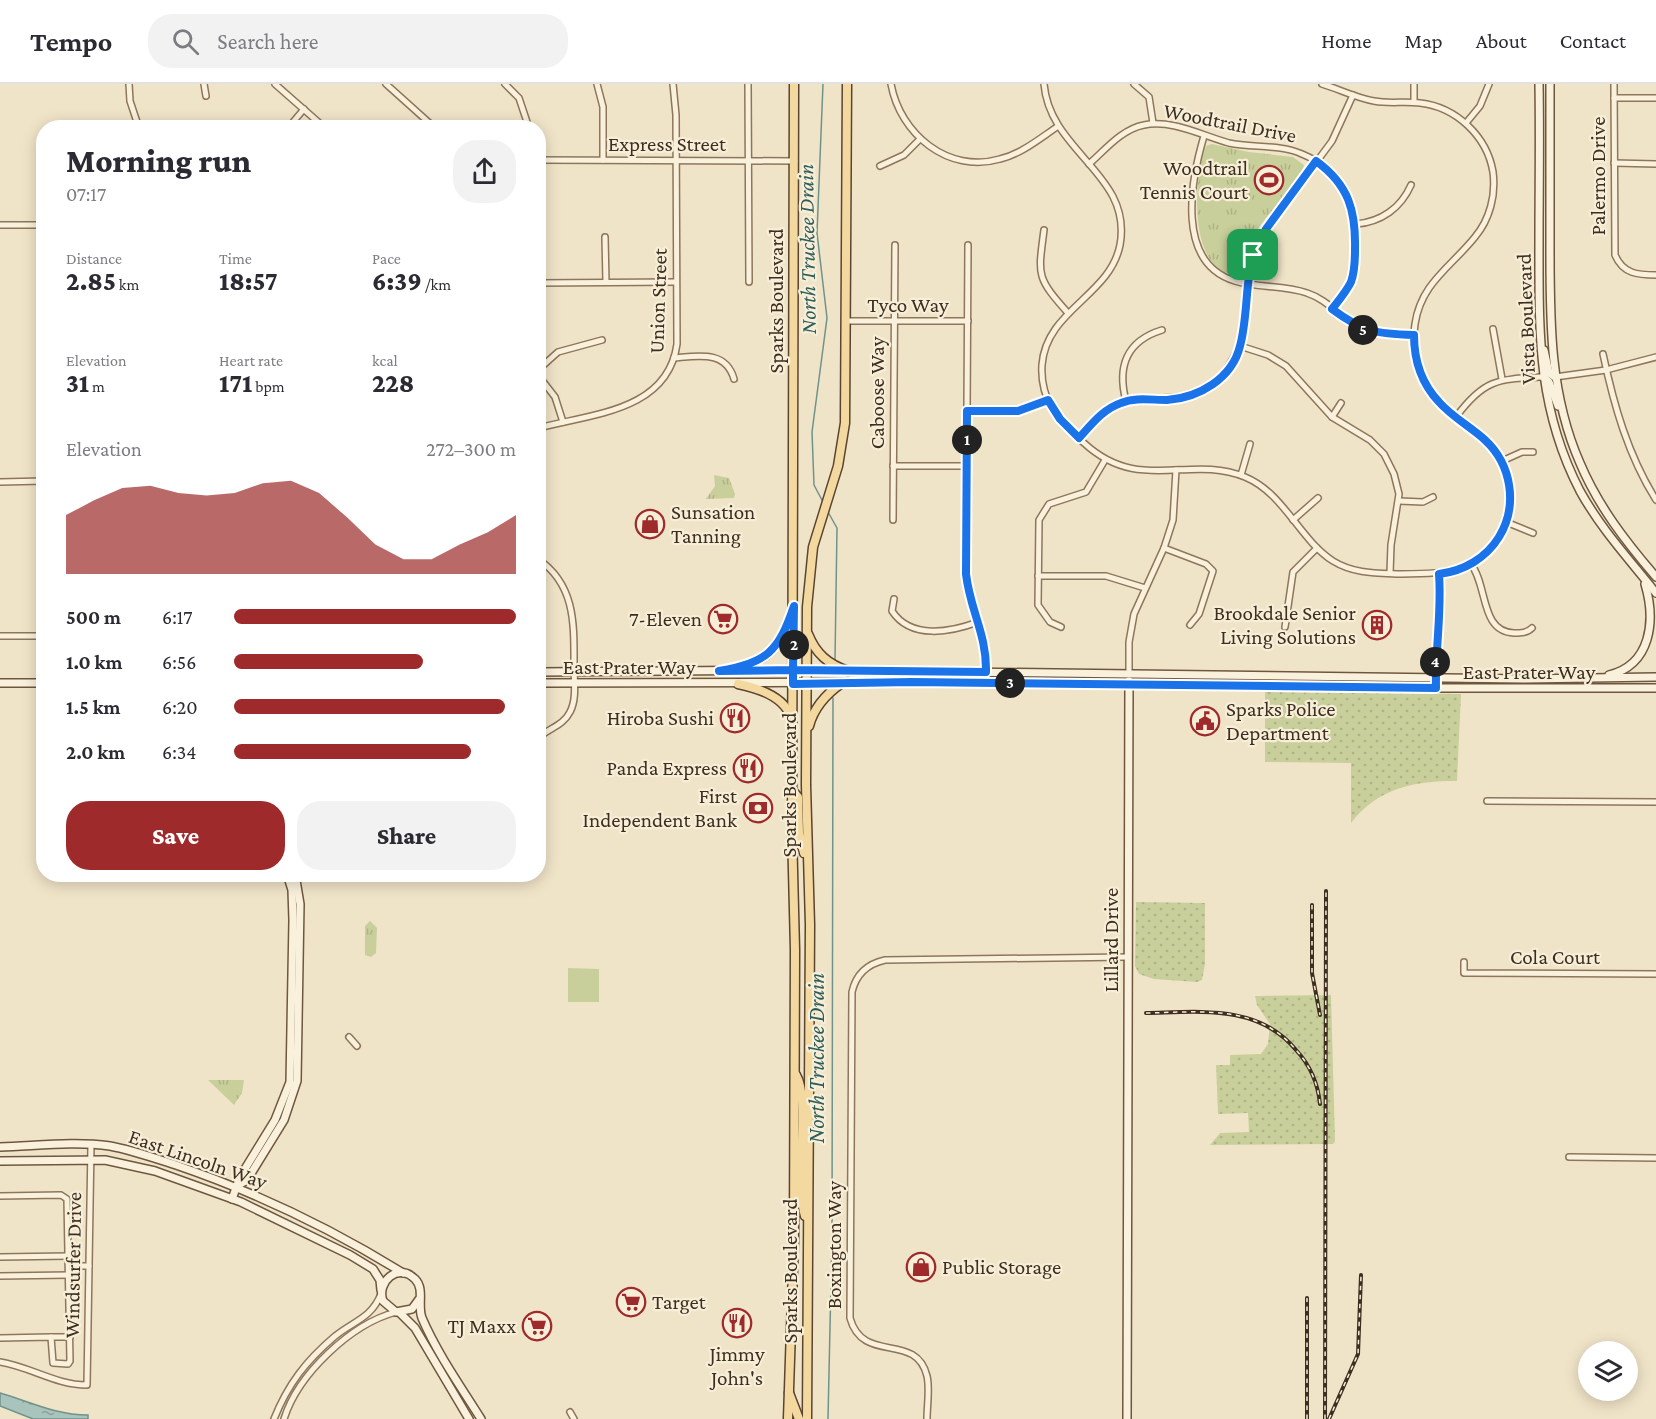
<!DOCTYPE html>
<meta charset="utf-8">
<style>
:root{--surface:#fff;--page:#f2f2f3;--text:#2b2b33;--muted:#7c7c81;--line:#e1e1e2;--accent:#9e2a2b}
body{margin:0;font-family:"Crimson Pro",serif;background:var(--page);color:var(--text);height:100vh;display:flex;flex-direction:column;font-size:22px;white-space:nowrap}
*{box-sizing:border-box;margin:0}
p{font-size:20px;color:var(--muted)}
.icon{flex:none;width:33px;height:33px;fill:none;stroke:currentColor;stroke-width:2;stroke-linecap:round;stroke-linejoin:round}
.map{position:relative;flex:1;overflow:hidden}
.panel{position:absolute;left:36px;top:36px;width:510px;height:762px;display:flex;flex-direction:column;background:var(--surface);border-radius:24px;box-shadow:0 3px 15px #0003}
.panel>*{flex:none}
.controls{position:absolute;left:1578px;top:1257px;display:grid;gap:12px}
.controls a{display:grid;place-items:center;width:60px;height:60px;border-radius:50%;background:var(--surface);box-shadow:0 3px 15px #0003;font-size:30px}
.pin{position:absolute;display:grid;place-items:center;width:51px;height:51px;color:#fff;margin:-26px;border-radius:12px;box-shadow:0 3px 9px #0006}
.km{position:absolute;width:30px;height:30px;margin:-15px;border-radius:50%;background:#222;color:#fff;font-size:16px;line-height:30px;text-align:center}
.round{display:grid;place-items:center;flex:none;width:63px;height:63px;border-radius:24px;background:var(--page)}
.summary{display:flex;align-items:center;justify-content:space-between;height:102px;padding:0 30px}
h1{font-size:33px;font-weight:800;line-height:45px}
.figures{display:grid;grid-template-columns:repeat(3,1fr);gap:9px;height:102px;padding:6px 30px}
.figures div{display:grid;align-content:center}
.figures b{font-size:26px;font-weight:800}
.figures small{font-size:16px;font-weight:400}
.figures p{font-size:16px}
.chart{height:168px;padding:12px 30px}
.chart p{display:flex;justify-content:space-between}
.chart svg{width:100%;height:108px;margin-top:6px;fill:var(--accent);opacity:.7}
.action{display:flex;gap:12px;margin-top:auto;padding:12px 30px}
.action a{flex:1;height:69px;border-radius:24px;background:var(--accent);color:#fff;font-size:24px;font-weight:800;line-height:69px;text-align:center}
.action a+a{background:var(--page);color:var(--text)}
ul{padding:0 30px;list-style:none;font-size:20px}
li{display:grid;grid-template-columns:96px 72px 1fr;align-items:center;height:45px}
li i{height:15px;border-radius:8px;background:var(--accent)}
header{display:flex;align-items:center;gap:36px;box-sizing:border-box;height:84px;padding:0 30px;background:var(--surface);border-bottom:2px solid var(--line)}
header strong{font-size:28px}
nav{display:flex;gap:33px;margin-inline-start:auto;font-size:21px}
.search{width:420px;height:54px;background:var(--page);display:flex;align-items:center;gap:15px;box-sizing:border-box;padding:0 21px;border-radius:24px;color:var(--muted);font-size:22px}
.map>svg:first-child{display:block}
.grass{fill:url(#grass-dots)}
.park{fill:url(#park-tufts)}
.garden{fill:#c9cf9b}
.water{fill:url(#water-ripples);stroke:#6f938a;stroke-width:1.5}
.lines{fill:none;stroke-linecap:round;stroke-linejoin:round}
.stream{stroke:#6f938a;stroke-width:1.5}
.street-casing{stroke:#8d765c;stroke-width:8}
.secondary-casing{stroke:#6f573f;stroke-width:10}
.primary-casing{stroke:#5b4430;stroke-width:11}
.street{stroke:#faf1dc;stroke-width:5}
.secondary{stroke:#faf1dc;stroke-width:7}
.primary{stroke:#f3d9a0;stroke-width:8}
.rail-casing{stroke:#3d2e20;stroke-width:4}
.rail{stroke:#f7eed8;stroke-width:1.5;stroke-dasharray:4.5;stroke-linecap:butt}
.route-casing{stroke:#fff;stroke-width:12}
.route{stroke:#1a73e8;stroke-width:8}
.labels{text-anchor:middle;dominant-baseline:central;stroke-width:4.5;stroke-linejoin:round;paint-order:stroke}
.street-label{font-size:21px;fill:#3d2e20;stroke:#f7eed8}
.poi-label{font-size:21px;fill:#3d2e20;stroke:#f7eed8;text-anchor:end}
.water-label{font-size:22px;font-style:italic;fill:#2f5d5a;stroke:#f7eed8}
</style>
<header>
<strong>Tempo</strong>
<div class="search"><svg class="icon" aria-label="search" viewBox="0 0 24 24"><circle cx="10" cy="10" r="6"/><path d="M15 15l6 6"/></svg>Search here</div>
<nav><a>Home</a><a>Map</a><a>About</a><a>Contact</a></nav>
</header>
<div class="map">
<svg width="1656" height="1335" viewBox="0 0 1656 1335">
<defs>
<pattern id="grass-dots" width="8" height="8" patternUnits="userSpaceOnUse" patternTransform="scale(1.5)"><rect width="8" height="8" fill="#c9cf9b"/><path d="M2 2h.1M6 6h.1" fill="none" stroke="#aeb285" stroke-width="1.8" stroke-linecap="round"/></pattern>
<pattern id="park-tufts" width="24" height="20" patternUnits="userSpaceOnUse" patternTransform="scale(1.5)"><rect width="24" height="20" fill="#c9cf9b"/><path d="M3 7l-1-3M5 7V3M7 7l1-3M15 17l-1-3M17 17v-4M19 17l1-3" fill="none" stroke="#aeb285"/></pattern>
<pattern id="water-ripples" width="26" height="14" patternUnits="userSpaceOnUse" patternTransform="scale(1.5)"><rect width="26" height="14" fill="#a9c4bc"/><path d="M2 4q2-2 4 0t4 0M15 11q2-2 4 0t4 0" fill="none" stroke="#8ba098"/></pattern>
</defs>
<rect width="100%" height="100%" fill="#f0e4c8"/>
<g class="grass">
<path d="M1265,608L1461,610L1457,697C1415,697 1379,703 1351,739V679L1265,678Z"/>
<path d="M1136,818L1205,819V880L1202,896L1197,898L1154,895L1139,890L1135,882Z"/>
<path d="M1331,911L1335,1057L1333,1060L1210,1061L1220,1049L1249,1048L1248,1029L1218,1030L1216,981H1230V971L1261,970L1268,960L1270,940L1257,921L1255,912Z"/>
</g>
<g class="park">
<path d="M1212,60L1249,68L1293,73L1304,81C1299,100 1264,132 1253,153C1247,164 1249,184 1239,191C1187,192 1193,93 1206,62Z"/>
<path d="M714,391L729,394L735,410L734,414L706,415L715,402Z"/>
<path d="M370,837L377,844L376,869L371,873L365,871V842Z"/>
<path d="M208,996H244L242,1009L234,1021Z"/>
</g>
<g class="garden">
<path d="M1272,79L1285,89L1266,114L1253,104Z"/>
<path d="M1204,109H1218L1219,131H1205Z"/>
<path d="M568,884L599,885V918H568Z"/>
</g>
<path class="water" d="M0,1309C31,1318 55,1331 88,1331V1335H33L0,1322Z"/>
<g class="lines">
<g class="stream">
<path d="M823,0L817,149L827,234L812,348L814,401L823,418"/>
<path d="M828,428L837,444L835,575"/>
<path d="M828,1335L832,1152L833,614"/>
</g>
<g class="street-casing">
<g id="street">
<path d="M129,0L130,17L139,44"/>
<path d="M204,0L206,12"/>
<path d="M275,0L325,44"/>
<path d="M386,0L435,44"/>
<path d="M505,0L519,14L529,44"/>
<path d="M597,0L603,23V76"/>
<path d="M748,0L749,198"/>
<path d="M891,0C900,50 948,90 1000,75C1021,70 1039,55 1057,43"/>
<path d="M1044,0C1050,69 1133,90 1120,161C1110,212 1046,226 1042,281C1041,296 1045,312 1052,325C1060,338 1073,349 1084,359C1139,410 1189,370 1245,393C1284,409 1299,455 1333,477C1354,490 1377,489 1401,490C1448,490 1490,488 1507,435C1536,343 1400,342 1415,240C1421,199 1451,183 1475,153C1490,135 1496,111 1493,88C1487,52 1456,23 1420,19C1404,17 1389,20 1374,17C1356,14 1339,5 1322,0"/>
<path d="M1134,0L1149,13L1153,39"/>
<path d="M1614,0L1615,171C1623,190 1638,191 1656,191"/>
<path d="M1614,14H1656"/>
<path d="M1414,18V0"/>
<path d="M1466,39L1480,22L1489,0"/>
<path d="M288,44L304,25"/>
<path d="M1204,52C1191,96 1175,179 1235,197C1258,204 1284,201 1307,209C1329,216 1343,237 1364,246C1379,252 1397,251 1414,251"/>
<path d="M538,76L795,77"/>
<path d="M1614,79L1656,80"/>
<path d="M1089,80C1105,66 1122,45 1144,41C1172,35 1203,52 1229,59C1252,64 1280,60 1302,70C1341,86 1357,121 1355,162C1355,174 1355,186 1350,198C1346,208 1339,216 1332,224"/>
<path d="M880,82L904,71L920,55"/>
<path d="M1356,140C1381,138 1401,124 1411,101"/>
<path d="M0,141H44"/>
<path d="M1044,146C1038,192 1036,193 1068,229"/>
<path d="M605,153L606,198"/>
<path d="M968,161L966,490L970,516L985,559L986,599"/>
<path d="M538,199L676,198"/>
<path d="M847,237H968"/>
<path d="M1493,245L1502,295"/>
<path d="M1240,262L1268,271L1286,282L1332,333L1370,356L1384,370L1394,390L1399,410L1391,461L1390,489"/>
<path d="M1603,270C1614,322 1628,371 1656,416"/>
<path d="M674,274C698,272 726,266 734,295"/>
<path d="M538,286L558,268L602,256"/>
<path d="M538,291L555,313L563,338"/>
<path d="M1555,293L1606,286L1656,273"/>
<path d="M1126,317C1117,283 1126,257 1162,246"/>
<path d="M967,328L1018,326L1048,316"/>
<path d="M1332,333L1341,319"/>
<path d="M1456,333C1484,295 1498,295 1543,293"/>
<path d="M538,344C592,330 668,327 677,260L676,31L673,0"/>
<path d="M1079,354L1102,330L1119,319L1137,315L1187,313L1207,304L1224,290L1240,262L1251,177L1256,160L1332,57L1353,11"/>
<path d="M1502,377L1522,368H1533"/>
<path d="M893,382H967"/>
<path d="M1241,391L1250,360"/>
<path d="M0,398L44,397"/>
<path d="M1399,417L1423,418L1433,413"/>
<path d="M893,436L895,161"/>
<path d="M1293,436L1318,414"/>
<path d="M1506,438L1533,449"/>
<path d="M1164,464L1206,480L1213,487L1199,530L1190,541"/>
<path d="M538,475C576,501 574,541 574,583C574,597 577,615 570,628C563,642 549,644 538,654"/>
<path d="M1471,480C1488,502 1480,548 1514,549C1521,549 1527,549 1532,544"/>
<path d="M1038,492H1106L1145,504"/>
<path d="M894,515L892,527C911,556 951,548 978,538"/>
<path d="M1061,543L1050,538L1038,521L1039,436L1049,420L1086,408L1105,376"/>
<path d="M1285,543L1293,488L1317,464"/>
<path d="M0,552H44"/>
<path d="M1129,590V558L1134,530L1164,464L1173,436L1176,386"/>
<path d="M1436,604C1435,566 1442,528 1439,490"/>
<path d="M1487,717L1656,718"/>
<path d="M1464,878V889L1656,890"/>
<path d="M349,953L357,962"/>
<path d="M1569,1073L1656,1074"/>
<path d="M0,1112L61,1111L67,1115L70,1277L68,1280L53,1279L51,1253L0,1254"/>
<path d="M0,1173L69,1172"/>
<path d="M69,1182H89"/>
<path d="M0,1192L69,1191"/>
<path d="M51,1253H70"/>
<path d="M0,1278C31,1283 56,1301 87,1301L91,1061"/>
<path d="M570,1328L574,1335"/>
<path d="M274,1335C288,1300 306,1277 334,1253C353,1237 371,1235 381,1210"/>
<path d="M284,1335C298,1290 351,1240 396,1228"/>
<path d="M927,1335C927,1321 930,1305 927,1292C916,1247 863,1281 850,1234L852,908C856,890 867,880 885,876L1128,873"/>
</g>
</g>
<g class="secondary-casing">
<g id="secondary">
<path d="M1539,0C1540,53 1539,106 1539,159C1539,249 1537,324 1580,407C1601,445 1629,475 1656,509"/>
<path d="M1550,0C1550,53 1550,107 1550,160C1550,235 1549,309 1580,379C1598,422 1626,458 1656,493"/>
<path d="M1544,266L1549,289L1555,293"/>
<path d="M1543,293L1549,298L1558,322"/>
<path d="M538,588L807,586L1524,595L1656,593"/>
<path d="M1609,591C1651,581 1656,537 1645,500"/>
<path d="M0,599H44"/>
<path d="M538,599L912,598L1436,604H1656"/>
<path d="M0,1063C36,1062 74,1057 110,1062C132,1066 154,1074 176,1081C255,1108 332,1145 403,1189"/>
<path d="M0,1077L105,1076L155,1087L241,1118L350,1171L373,1185L380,1196L381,1206"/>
<path d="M237,1102L247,1096L284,1036L297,997L300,820L295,790"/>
<path d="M232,1115L240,1093L275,1036L290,998L293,836L292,806L287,790"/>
<path d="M420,1214L412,1225L396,1228L383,1217C376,1198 398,1178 415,1195C425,1205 417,1221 422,1234C437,1269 461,1303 481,1335"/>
<path d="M399,1228L415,1244L469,1335"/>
<path d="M1127,1335L1129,597"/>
</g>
</g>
<g class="primary-casing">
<g id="primary">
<path d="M808,550C816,570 828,580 848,587"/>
<path d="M719,587C760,579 777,573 791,531"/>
<path d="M738,600C758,604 784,613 791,633"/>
<path d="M809,642C814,623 826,610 842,599"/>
<path d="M792,706L798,713L799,749L804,769"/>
<path d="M796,991C811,1016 794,1096 805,1132"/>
<path d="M789,1309L799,1335"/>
<path d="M788,1335L794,1155L795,866L792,747L794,0"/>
<path d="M807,1335L810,841L806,701L807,523L813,463L838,382L845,339L847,0"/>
</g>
</g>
<use href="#street" class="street"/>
<use href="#secondary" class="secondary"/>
<use href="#primary" class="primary"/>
<g class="rail-casing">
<g id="rail">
<path d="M1312,821V889L1320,931"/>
<path d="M1146,929C1200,928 1258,920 1296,966C1310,981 1318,1000 1320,1020"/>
<path d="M1307,1335V1214"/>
<path d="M1325,1335L1326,807"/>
<path d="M1329,1335L1358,1270L1361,1191"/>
</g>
</g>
<use href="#rail" class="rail"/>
</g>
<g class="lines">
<g class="route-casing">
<path id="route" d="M1253,171C1245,200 1248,233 1240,262C1232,295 1198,314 1167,316C1151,316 1135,313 1121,319C1103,325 1091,341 1079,354L1060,335L1048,316L1018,327H967L966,490C970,526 987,551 986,588L793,586L794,522C778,569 767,578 719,587L793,586V600L912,598L1436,604C1435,566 1442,528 1439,490C1464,487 1486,474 1499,453C1518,422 1512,381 1485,356C1471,343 1452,333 1439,318C1422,300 1414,276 1414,251C1376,250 1363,248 1332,225C1339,216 1346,208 1351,198C1355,187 1355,176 1355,166C1356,127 1349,101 1316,77L1266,145L1253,171"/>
</g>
<use href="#route" class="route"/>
</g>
<defs>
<g id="stadium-ring" transform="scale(1.5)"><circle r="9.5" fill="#f7eed8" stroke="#9e2a2b" stroke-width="1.5"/><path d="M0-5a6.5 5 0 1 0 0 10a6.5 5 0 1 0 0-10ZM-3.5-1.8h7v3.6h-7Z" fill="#9e2a2b"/></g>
<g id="shop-ring" transform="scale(1.5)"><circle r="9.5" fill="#f7eed8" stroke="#9e2a2b" stroke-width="1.5"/><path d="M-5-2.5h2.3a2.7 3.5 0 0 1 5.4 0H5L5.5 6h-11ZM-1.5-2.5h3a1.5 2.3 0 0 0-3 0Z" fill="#9e2a2b"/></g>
<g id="supermarket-ring" transform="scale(1.5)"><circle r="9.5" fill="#f7eed8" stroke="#9e2a2b" stroke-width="1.5"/><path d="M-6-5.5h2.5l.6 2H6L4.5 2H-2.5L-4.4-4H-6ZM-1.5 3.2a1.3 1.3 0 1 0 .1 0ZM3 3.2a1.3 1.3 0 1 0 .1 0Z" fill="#9e2a2b"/></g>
<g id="building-ring" transform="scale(1.5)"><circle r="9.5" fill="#f7eed8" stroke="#9e2a2b" stroke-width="1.5"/><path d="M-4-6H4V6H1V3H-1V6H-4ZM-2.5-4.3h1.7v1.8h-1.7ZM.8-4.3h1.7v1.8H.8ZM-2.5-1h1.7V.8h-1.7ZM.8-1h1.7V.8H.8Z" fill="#9e2a2b"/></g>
<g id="restaurant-ring" transform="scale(1.5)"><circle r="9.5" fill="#f7eed8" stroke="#9e2a2b" stroke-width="1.5"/><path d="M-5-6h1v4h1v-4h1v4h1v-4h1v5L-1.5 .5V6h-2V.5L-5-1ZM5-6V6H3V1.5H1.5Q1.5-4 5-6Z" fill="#9e2a2b"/></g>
<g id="civic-ring" transform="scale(1.5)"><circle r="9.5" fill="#f7eed8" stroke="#9e2a2b" stroke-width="1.5"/><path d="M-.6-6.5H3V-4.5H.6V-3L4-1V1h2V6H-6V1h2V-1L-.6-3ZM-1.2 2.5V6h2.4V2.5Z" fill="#9e2a2b"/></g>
<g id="bank-ring" transform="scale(1.5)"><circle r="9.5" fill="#f7eed8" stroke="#9e2a2b" stroke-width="1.5"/><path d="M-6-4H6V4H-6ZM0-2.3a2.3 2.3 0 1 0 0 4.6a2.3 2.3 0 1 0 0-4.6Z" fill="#9e2a2b"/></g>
</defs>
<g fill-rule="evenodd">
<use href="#stadium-ring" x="1269" y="96"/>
<use href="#shop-ring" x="650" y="440"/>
<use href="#supermarket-ring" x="723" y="535"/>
<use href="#building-ring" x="1377" y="541"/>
<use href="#restaurant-ring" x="735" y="634"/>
<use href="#civic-ring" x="1205" y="637"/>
<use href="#restaurant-ring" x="748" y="684"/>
<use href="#bank-ring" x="758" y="724"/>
<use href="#shop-ring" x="921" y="1183"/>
<use href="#supermarket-ring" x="631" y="1218"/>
<use href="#restaurant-ring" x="737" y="1239"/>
<use href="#supermarket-ring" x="537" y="1242"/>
</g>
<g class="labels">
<g class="street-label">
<text transform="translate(1230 39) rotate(11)">Woodtrail Drive</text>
<text x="667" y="60">Express Street</text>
<text transform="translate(1598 92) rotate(-90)">Palermo Drive</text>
<text transform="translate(658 217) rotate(-88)">Union Street</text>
<text transform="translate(776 217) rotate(-90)">Sparks Boulevard</text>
<text x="908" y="221">Tyco Way</text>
<text transform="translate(1526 235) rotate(-92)">Vista Boulevard</text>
<text transform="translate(877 309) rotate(-90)">Caboose Way</text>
<text x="629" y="583">East Prater Way</text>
<text x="1529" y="588">East Prater Way</text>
<text transform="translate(789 701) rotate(-90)">Sparks Boulevard</text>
<text transform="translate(1111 856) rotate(-90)">Lillard Drive</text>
<text x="1555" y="873">Cola Court</text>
<text transform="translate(198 1075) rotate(19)">East Lincoln Way</text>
<text transform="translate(834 1161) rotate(-90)">Boxington Way</text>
<text transform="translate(73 1181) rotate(-89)">Windsurfer Drive</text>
<text transform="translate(790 1187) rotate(-90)">Sparks Boulevard</text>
</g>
<g class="poi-label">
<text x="1248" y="84">Woodtrail<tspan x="1248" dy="24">Tennis Court</tspan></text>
<text x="671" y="428" text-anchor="start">Sunsation<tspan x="671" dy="24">Tanning</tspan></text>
<text x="1356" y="529">Brookdale Senior<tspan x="1356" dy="24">Living Solutions</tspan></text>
<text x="702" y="535">7-Eleven</text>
<text x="1226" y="625" text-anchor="start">Sparks Police<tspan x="1226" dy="24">Department</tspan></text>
<text x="714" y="634">Hiroba Sushi</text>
<text x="727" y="684">Panda Express</text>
<text x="737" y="712">First<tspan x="737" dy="24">Independent Bank</tspan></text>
<text x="942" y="1183" text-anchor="start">Public Storage</text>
<text x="652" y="1218" text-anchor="start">Target</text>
<text x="516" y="1242">TJ Maxx</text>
<text x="737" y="1270" text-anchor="middle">Jimmy<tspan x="737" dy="24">John's</tspan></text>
</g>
<g class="water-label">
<text transform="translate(807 165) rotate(-91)">North Truckee Drain</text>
<text transform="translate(816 974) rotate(-90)">North Truckee Drain</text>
</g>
</g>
</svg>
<div class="controls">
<a><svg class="icon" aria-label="layers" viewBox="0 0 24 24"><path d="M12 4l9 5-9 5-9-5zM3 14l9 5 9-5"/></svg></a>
</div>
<div class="pin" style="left:1253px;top:171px;background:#1e9e55"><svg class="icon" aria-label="arrive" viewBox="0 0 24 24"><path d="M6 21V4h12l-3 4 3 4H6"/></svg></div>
<b class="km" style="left:967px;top:356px">1</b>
<b class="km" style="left:794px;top:561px">2</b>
<b class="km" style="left:1010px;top:599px">3</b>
<b class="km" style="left:1435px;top:578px">4</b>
<b class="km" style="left:1363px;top:246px">5</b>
<section class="panel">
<div class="summary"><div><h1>Morning run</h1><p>07:17</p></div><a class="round"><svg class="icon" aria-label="share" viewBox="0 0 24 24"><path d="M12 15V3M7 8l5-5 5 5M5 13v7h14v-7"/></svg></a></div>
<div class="figures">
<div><p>Distance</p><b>2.85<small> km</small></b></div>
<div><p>Time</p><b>18:57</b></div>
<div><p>Pace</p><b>6:39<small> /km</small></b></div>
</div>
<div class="figures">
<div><p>Elevation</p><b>31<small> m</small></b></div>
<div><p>Heart rate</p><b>171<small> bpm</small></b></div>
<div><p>kcal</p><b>228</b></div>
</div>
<div class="chart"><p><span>Elevation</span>272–300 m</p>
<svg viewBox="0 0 160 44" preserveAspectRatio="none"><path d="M0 44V20L10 14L20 9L30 8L40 11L50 12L60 11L70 7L80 6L90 11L100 21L110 32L120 38L130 38L140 32L150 27L160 20V44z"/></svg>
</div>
<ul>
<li><b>500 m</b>6:17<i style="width:100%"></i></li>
<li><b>1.0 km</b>6:56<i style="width:67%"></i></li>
<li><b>1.5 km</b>6:20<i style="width:96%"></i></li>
<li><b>2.0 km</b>6:34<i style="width:84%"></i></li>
</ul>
<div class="action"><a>Save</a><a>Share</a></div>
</section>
</div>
